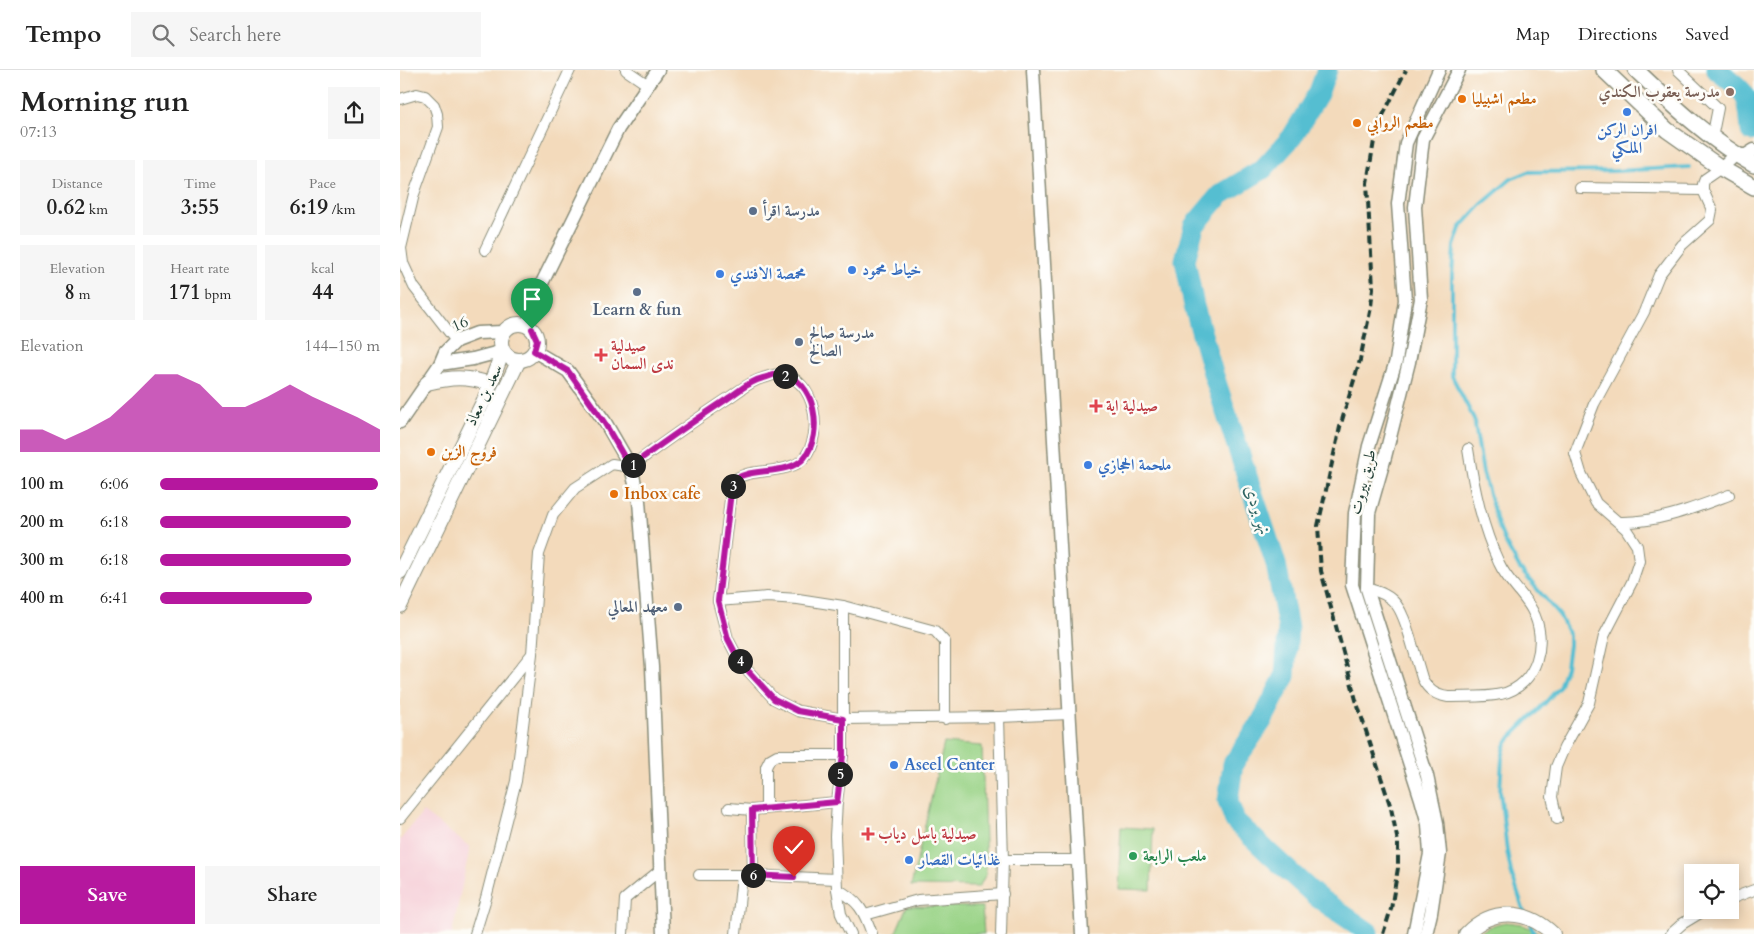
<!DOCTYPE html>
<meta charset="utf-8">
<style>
:root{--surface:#fff;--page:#f6f6f6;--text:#222;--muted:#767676;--line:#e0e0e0;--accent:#b5179e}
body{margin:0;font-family:Cardo,Amiri,serif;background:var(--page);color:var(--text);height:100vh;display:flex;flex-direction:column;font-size:19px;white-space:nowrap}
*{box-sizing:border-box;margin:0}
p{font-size:16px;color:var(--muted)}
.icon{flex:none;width:28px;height:28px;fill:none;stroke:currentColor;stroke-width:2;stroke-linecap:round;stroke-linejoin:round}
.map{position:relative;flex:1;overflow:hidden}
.sheet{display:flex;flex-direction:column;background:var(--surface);width:400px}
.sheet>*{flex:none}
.fabs{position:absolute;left:1284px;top:794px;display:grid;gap:10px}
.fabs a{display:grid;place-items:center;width:55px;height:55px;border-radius:0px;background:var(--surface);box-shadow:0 2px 12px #0003;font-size:25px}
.pin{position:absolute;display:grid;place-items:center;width:42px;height:42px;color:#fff;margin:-51px -21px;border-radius:50% 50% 50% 0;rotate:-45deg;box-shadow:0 0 5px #0007}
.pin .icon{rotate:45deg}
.km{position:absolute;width:25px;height:25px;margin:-12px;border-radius:50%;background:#222;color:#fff;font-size:14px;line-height:25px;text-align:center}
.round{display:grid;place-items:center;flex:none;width:52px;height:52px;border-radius:0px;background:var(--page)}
.headline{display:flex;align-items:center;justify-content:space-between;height:85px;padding:0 20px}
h1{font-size:28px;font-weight:600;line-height:38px}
.stats{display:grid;grid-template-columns:repeat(3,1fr);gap:8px;height:85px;padding:5px 20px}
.stats div{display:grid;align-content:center;border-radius:0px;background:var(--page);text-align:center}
.stats b{font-size:21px;font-weight:600}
.stats small{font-size:14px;font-weight:400}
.stats p{font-size:14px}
.chart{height:140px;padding:10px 20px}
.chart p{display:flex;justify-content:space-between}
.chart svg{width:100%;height:90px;margin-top:5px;fill:var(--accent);opacity:.7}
.cta{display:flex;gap:10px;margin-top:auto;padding:10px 20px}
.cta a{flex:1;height:58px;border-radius:0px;background:var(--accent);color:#fff;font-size:20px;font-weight:600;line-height:58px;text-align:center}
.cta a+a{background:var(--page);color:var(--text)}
ul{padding:0 20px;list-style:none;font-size:16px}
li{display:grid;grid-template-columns:80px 60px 1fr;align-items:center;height:38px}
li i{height:12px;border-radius:6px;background:var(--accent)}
header{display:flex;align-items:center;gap:30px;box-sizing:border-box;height:70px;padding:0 25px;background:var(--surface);border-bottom:1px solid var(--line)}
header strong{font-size:24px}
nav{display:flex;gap:28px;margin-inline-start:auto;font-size:18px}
.search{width:350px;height:45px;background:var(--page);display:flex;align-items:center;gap:12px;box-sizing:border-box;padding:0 18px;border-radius:0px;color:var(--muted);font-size:19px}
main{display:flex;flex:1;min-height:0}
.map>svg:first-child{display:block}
.built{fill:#f6cfd8}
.green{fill:#99d386;stroke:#5c885d}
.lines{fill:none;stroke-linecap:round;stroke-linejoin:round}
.stream{stroke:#54bed1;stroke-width:4}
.river{stroke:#54bed1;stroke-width:21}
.minor-casing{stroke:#898c78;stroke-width:12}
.tertiary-casing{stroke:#898c78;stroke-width:15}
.secondary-casing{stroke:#898c78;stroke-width:16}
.primary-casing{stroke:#898c78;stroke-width:18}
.minor{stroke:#fff;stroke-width:10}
.tertiary{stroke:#fff;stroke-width:12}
.secondary{stroke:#fff;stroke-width:14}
.primary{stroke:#fff;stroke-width:15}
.rail{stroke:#1f3d34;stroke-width:4;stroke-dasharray:8 4;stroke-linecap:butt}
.route-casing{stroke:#fff;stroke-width:10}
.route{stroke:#b5179e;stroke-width:6}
.education-dot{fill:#8d6e63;stroke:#fdfcf7;stroke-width:2}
.food-dot{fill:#e8710a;stroke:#fdfcf7;stroke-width:2}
.shop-dot{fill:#3f7fe0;stroke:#fdfcf7;stroke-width:2}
.service-dot{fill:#5c6f8a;stroke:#fdfcf7;stroke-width:2}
.health-dot{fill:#e0444e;stroke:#fdfcf7;stroke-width:2}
.leisure-dot{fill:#2e9e5b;stroke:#fdfcf7;stroke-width:2}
.labels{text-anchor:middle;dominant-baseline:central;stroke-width:5;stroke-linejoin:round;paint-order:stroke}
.education-label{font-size:16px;font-weight:bold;fill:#785e54;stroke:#fdfcf7;text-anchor:end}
.food-label{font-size:16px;font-weight:bold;fill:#c56008;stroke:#fdfcf7;text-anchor:start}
.shop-label{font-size:16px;font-weight:bold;fill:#366cbe;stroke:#fdfcf7;text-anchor:start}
.service-label{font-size:16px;font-weight:bold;fill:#4e5e75;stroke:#fdfcf7;text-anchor:start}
.street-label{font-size:16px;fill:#1f3d34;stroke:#fdfcf7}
.health-label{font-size:16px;font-weight:bold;fill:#be3a42;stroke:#fdfcf7;text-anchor:start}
.leisure-label{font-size:16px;font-weight:bold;fill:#27864d;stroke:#fdfcf7;text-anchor:start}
.water-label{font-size:18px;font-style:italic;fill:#2f6463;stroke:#fdfcf7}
</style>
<header>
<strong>Tempo</strong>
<div class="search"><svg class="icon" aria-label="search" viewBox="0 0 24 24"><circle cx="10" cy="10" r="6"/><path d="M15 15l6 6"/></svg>Search here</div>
<nav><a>Map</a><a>Directions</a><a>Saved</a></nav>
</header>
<main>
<section class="sheet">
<div class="headline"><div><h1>Morning run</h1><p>07:13</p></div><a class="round"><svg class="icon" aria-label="share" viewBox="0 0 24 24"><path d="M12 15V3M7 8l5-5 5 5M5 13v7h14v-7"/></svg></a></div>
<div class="stats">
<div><p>Distance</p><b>0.62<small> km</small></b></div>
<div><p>Time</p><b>3:55</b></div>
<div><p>Pace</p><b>6:19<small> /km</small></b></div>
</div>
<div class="stats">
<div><p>Elevation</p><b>8<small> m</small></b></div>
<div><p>Heart rate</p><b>171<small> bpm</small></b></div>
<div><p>kcal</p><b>44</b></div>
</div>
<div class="chart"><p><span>Elevation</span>144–150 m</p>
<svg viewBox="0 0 160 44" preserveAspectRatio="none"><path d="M0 44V33L10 33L20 38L30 33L40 27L50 17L60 6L70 6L80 11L90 22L100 22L110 17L120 11L130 17L140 22L150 27L160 33V44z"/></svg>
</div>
<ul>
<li><b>100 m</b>6:06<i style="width:99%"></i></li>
<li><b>200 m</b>6:18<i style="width:87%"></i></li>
<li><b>300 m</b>6:18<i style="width:87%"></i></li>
<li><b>400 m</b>6:41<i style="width:69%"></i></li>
</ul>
<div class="cta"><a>Save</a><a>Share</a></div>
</section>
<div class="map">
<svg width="1354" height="864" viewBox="0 0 1354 864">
<rect width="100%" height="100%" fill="#fdfcf7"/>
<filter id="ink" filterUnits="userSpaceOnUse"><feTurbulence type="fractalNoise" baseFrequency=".02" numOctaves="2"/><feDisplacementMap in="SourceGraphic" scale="10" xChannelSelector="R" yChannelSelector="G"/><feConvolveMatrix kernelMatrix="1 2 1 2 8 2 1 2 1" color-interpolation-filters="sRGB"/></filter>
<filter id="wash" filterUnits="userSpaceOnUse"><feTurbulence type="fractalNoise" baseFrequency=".0096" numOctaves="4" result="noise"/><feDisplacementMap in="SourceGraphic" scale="20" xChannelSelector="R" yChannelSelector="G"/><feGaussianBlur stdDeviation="1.12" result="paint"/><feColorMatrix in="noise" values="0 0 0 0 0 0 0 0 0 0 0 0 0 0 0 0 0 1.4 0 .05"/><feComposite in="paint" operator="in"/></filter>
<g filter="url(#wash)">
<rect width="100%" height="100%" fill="#f3dabb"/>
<path class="built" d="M23,742L70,777L52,864H0V770Z"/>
<g class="green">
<path d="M544,673L582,676L586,804L579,817L511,816Z"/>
<path d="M721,757L753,759L751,820L718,819Z"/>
<path d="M507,836L582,837L584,864H495Z"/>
<path d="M1106,852L1121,854L1142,864H1078C1087,857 1094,854 1106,852Z"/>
</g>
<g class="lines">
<g class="stream">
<path d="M1124,842L1111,802L1107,781L1100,721L1102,688L1105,676L1111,667L1146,632L1159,617L1166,597L1169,575V565L1160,546L1120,499L1105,472L1098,455L1083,403L1074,349L1052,306V206L1054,176L1060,158L1081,135L1111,109L1128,102L1215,101L1289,97"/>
<path d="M1131,855L1134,864"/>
</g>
<g class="river">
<path d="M927,0L919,22L892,67L863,99L820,125L794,156L785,190L794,236L813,303L876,494L888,558L885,606L862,651L833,694L828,731L835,751L871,785L917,827L968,862V864"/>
<path d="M1317,0C1348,25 1348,21 1351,61"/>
</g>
</g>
</g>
<g filter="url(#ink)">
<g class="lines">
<g class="minor-casing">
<g id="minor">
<path d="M226,0L248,15"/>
<path d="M1278,0L1318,38L1312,68"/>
<path d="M0,29L17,24L25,26L34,35L37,44L38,57L14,124L1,178L3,193L14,217L56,271"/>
<path d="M1180,118L1303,120"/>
<path d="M85,180L170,0"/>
<path d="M1219,452C1257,453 1294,438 1329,425"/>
<path d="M967,519C997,524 1002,541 1010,567C1014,581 1018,594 1022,608C1028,620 1035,625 1048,627C1065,626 1085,628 1101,624C1138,616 1149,570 1132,540C1123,523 1107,511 1099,493C1082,457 1074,418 1068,379"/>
<path d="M318,531L367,527L398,529L443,536L535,561L545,572V649"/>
<path d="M443,536V685L437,732L435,766L437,819L441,844L451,864"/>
<path d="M599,647L670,644"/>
<path d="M329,738L352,740L437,732"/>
<path d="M366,738V697L370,689L377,685H443"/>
<path d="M352,740L353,805"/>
<path d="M0,748L131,585"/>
<path d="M1157,749L1152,727L1156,697L1164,678L1189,633L1204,566L1232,512L1239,491L1237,476L1226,459L1196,433L1181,403L1175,383L1194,334L1244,242L1259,205L1282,175L1310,150L1312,140L1303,120V114L1305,109L1321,98"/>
<path d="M603,790H678"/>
<path d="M299,805H353L436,809"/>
<path d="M437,819C459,831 464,841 472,864"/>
<path d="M1330,829L1354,820"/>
<path d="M465,845L518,830L603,824"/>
<path d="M75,864L86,828L116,711L132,584L139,484L153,445L175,418L212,394L231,397C262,373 294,351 327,329C338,322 350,311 363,308C368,307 376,303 381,304C416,309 424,364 404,388C389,406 344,397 334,411C333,414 332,419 331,422L318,531L328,569L340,592L374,629L398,641L443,649L599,647L603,790L601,864"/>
<path d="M223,864L225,829L259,801"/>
<path d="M336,864L342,805"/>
<path d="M1271,864L1282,854L1305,840"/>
</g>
</g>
<g class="tertiary-casing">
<g id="tertiary">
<path d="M633,0L682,864"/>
<path d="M1321,98L1335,85H1346L1354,80"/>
<path d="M127,256L143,211L218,59L258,0"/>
<path d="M134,281L168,301L205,352L231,397L239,431L252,597L263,864"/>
<path d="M40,294L73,289L103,281"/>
<path d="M0,352L40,294L45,282L56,271L77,263L103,262"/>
<path d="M1014,864L1030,784L1028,754L1021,729L952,515L955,443L969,376L996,291L1005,230L998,134L1006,73L1039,0"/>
<path d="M1026,864L1031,843L1040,783L1037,753L1027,706L967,519L969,443L985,387L1009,292L1021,229L1015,137L1023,69L1059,0"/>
</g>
</g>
<g class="secondary-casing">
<g id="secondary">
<circle cx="119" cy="272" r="18"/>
<path d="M27,313C52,307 66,306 90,314"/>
<path d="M0,502L85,328L103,281"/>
<path d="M0,536L119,290"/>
<path d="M1066,864C1092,837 1127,839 1153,864"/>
</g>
</g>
<g class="primary-casing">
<g id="primary">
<path d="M1204,0L1267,60L1321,98L1354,117"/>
<path d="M1236,0C1273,35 1309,70 1354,95"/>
</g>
</g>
<use href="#minor" class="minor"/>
<use href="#tertiary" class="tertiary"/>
<use href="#secondary" class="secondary"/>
<use href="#primary" class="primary"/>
<path class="rail" d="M983,864L991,839L998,798V772L991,738L956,630L921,501L918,456L940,357L960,290L971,237L973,218L967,113L976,59L1006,0"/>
</g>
</g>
<g class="lines" filter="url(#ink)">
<g class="route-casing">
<path id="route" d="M132,259L137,270L134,281L168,301L204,352L230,397C262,373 294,351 327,329C338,322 349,311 363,308C368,307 376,303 381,304C416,309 424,364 404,388C389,406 344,397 334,411C333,414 332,419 331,422L318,531L328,569L340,592L374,629L398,641L443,649V685L437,732L352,740L353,805L394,807"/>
</g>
<use href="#route" class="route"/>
</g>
<circle class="education-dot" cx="1330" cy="22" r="5"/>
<g class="food-dot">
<circle cx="1062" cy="29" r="5"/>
<circle cx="957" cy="53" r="5"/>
<circle cx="31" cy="382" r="5"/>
<circle cx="214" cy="424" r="5"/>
</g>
<g class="shop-dot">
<circle cx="1227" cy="42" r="5"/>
<circle cx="452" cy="200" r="5"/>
<circle cx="320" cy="204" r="5"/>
<circle cx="688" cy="395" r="5"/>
<circle cx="494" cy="695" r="5"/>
<circle cx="509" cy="790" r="5"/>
</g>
<g class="service-dot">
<circle cx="353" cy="141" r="5"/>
<circle cx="237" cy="222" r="5"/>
<circle cx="399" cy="272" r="5"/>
<circle cx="278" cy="537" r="5"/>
</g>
<g class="health-dot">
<path d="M198.5 277.5h5v5h5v5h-5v5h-5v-5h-5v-5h5z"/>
<path d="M693.5 328.5h5v5h5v5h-5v5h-5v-5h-5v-5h5z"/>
<path d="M465.5 756.5h5v5h5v5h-5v5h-5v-5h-5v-5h5z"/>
</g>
<circle class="leisure-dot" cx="733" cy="786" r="5"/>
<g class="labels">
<g class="education-label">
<text x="1320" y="22">مدرسة يعقوب الكندي</text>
</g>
<g class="food-label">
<text x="1072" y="29">مطعم اشبيليا</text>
<text x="967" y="53">مطعم الروابي</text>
<text x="41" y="382">فروج الزين</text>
<text x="224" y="424">Inbox cafe</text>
</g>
<g class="shop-label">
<text x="1227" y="60" text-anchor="middle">افران الركن<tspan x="1227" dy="18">الملكي</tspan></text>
<text x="462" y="200">خياط محمود</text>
<text x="330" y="204">محمصة الافندي</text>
<text x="698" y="395">ملحمة الحجازي</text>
<text x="504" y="695">Aseel Center</text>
<text x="519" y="790">غذائيات القصار</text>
</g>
<g class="service-label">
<text x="363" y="141">مدرسة اقرأ</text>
<text x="237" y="240" text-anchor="middle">Learn &amp; fun</text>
<text x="409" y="263">مدرسة صالح<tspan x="409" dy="18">الصالح</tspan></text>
<text x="268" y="537" text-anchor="end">معهد المعالي</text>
</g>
<g class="street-label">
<text transform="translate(60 254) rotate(-24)">16</text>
<text transform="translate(84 325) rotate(-65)">سعد بن معاذ</text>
<text transform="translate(963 412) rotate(-76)">طريق بيروت</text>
</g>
<g class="health-label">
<text x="211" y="276">صيدلية<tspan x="211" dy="18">ندى السمان</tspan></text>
<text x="706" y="336">صيدلية اية</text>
<text x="478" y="764">صيدلية باسل دياب</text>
</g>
<g class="leisure-label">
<text x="743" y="786">ملعب الرابعة</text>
</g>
<g class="water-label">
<text transform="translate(858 440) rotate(72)">نهر بردى</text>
</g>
</g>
</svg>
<div class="fabs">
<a><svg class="icon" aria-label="locate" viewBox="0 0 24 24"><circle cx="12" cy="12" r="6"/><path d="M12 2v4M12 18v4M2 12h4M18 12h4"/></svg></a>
</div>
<div class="pin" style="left:132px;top:259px;background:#1e9e55"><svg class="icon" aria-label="arrive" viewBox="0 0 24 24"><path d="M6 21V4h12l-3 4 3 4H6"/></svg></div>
<div class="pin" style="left:394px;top:807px;background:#d93025"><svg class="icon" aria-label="check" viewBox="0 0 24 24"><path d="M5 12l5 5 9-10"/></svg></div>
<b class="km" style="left:233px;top:395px">1</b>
<b class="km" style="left:385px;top:306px">2</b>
<b class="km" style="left:333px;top:416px">3</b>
<b class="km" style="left:340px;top:591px">4</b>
<b class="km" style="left:440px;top:704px">5</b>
<b class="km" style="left:353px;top:805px">6</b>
</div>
</main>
